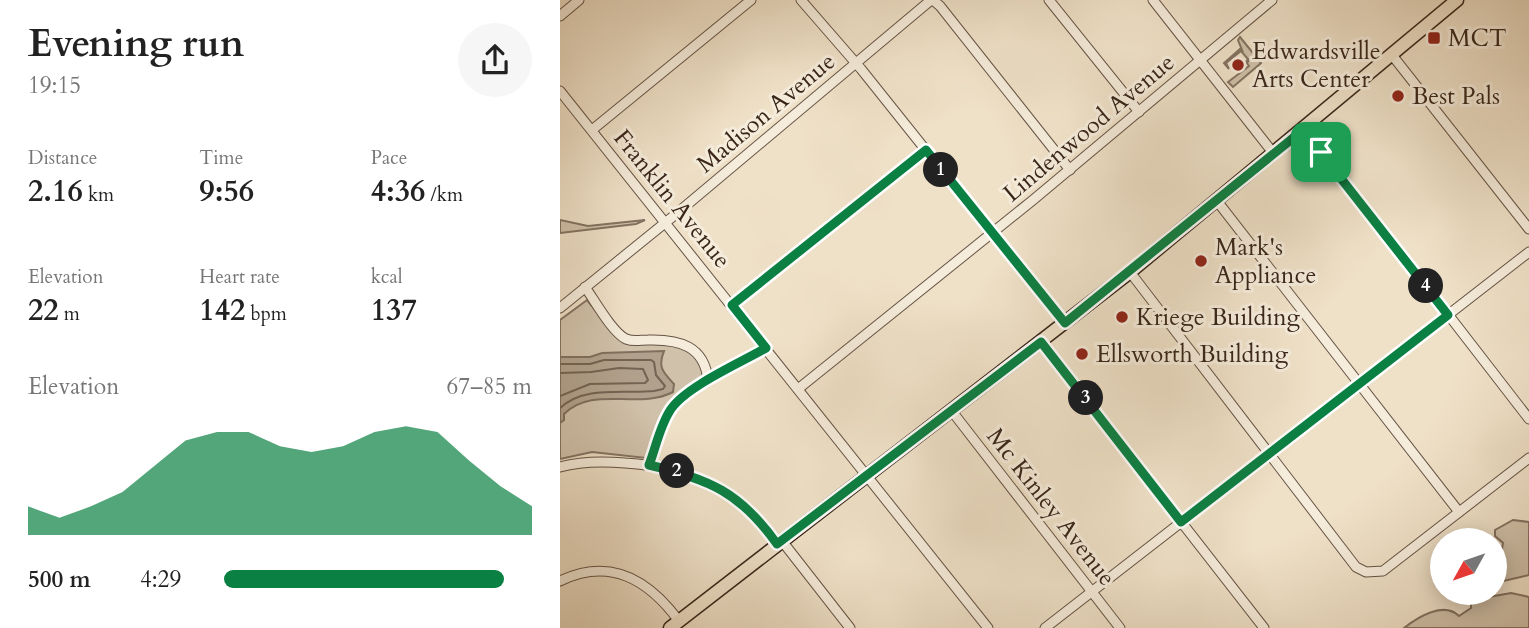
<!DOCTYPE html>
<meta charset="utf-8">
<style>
:root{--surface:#fff;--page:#f6f6f6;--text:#222;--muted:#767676;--accent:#0b8043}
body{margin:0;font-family:Cardo,serif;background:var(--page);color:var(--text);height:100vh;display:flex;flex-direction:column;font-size:26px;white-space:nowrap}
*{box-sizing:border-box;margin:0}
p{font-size:23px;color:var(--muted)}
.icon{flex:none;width:38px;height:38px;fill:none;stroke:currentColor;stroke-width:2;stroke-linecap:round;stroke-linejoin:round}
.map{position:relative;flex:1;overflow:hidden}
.side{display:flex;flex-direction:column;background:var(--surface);width:560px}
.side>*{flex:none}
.needle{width:46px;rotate:230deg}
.tools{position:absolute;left:870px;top:528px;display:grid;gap:14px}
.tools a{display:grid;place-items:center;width:77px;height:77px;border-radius:50%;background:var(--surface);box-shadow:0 4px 18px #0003;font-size:35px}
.pin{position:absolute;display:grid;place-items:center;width:60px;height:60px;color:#fff;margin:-30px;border-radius:14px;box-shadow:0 4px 10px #0006}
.km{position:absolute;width:35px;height:35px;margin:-18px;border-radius:50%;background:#222;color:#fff;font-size:19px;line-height:35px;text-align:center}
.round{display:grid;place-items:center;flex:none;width:74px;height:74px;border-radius:37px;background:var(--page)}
.headline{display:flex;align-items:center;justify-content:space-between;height:119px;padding:0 28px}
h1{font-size:38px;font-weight:800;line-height:52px}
.stats{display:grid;grid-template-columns:repeat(3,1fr);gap:10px;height:119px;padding:7px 28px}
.stats div{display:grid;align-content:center}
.stats b{font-size:30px;font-weight:800}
.stats small{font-size:19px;font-weight:400}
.stats p{font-size:19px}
.chart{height:196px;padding:14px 28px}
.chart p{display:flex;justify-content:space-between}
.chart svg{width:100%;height:126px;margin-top:7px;fill:var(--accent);opacity:.7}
ul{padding:0 28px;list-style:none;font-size:23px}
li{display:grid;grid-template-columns:112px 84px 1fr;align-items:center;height:52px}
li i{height:18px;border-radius:9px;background:var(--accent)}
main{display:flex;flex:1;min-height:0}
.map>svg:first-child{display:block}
.green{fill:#d0c1aa;stroke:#847362;stroke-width:2}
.water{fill:#b1a18c;stroke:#816f5e;stroke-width:2}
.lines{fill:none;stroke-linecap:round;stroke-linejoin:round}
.shore{stroke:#746352;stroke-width:2}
.minor-casing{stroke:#665445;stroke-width:11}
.major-casing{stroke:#382519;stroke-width:15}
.minor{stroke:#f5ecdb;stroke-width:9}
.major{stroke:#efe1c8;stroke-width:12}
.route-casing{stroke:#fff;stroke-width:14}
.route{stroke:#0b8043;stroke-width:9}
.poi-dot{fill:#8f2418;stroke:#f5ecdb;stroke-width:2.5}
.labels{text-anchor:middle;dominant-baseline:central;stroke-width:6;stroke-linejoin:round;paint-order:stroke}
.poi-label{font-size:24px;fill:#382519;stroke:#f5ecdb;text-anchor:start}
.street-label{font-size:24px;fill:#382519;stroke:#f5ecdb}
</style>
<main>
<section class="side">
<div class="headline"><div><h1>Evening run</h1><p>19:15</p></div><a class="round"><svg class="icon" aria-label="share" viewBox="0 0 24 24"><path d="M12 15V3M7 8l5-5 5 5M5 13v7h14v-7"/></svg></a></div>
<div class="stats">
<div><p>Distance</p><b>2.16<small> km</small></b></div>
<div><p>Time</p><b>9:56</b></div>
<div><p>Pace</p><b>4:36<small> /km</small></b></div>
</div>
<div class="stats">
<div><p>Elevation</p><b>22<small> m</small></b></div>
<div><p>Heart rate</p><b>142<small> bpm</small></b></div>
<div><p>kcal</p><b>137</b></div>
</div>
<div class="chart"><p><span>Elevation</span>67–85 m</p>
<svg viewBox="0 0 160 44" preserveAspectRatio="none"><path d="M0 44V34L10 38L20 34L30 29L40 20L50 11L60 8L70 8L80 13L90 15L100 13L110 8L120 6L130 8L140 18L150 27L160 34V44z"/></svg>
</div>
<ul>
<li><b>500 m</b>4:29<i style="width:91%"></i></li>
</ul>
</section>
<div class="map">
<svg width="969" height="628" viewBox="0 0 969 628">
<rect width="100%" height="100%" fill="#efe1c8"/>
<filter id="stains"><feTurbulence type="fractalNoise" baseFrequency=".00286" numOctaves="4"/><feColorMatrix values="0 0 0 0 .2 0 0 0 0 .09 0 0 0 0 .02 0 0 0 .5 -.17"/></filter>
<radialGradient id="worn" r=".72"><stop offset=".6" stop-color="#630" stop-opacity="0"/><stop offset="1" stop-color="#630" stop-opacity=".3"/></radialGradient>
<g class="green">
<path d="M680,37L701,63L673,87L668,82L689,66L687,63L690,59L686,62L688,59L681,51L666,63L669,69L664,63L680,49L682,50L678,40Z"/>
<path d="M0,220L28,226L85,220L76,224L0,233Z"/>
<path d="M27,300L56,335L128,348L144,369L142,377C104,401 101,418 86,458L32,452L0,459V320Z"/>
<path d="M953,520L969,522V575L935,583V557L942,549L943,543L935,536V530Z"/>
<path d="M951,593L969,597V628H844C858,617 884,601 899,616L911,608V600Z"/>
</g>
<path class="water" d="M104,351C97,368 104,373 114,384L113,392C79,410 33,385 4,414V420L0,423V357H30L42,353Z"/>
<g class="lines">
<g class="shore">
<path d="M0,364H30L44,360H91L94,362L96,375L105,386L103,389L94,391C63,394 25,385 0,408"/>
<path d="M0,373L31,372L59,368L83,369L88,380L85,383L30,384L0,396"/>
</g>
<g class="minor-casing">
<g id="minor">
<path d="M241,0L301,69L504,323"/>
<path d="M373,0L380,6L510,170"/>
<path d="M489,0L579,112"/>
<path d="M593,0L714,154"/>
<path d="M0,16L19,0"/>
<path d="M832,55L969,229"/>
<path d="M0,91L428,628"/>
<path d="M32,130L191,0"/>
<path d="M742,130L836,247L969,419"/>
<path d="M657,201L899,512"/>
<path d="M570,272L796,567L806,572L823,571L969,458"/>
<path d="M25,287C35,301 52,332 66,339C74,342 80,340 88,340C119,339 145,346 148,381"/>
<path d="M172,305L366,150"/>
<path d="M0,308L116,214L371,0"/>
<path d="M481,342L704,628"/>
<path d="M238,389L473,200L712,0"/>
<path d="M391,410L560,628"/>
<path d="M89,465C95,447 100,425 111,409C127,385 180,363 206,348"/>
<path d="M0,467C21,461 43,461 65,463C131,467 179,490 217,544"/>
<path d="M222,541L290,628"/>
<path d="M0,581C50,557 88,579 119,621"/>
<path d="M485,628L969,252"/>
</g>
</g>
<g class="major-casing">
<path id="major" d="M110,628L570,272L897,0"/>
</g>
<use href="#minor" class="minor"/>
<use href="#major" class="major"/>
</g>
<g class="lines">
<g class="route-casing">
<path id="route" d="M743,130L888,315L621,522L481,342L217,544C180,492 149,479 89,465C96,447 100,425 111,409C127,386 180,363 206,348L172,305L366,150L505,323Z"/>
</g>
<use href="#route" class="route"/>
</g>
<g class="poi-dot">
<rect x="867" y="31" width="14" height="14" rx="3.5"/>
<circle cx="678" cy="65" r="7"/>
<circle cx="838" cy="96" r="7"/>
<circle cx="641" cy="261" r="7"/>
<circle cx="562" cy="317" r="7"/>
<circle cx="522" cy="354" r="7"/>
</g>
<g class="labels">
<g class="poi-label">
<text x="888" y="38">MCT</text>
<text x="692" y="51">Edwardsville<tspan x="692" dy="28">Arts Center</tspan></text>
<text x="852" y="96">Best Pals</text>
<text x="655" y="247">Mark's<tspan x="655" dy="28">Appliance</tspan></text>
<text x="576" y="317">Kriege Building</text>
<text x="536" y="354">Ellsworth Building</text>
</g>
<g class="street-label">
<text transform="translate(206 113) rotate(-40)">Madison Avenue</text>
<text transform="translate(529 128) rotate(-40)">Lindenwood Avenue</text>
<text transform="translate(112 199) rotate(51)">Franklin Avenue</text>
<text transform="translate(491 507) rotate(52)">Mc Kinley Avenue</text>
</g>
</g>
<rect width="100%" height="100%" filter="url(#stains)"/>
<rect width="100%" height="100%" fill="url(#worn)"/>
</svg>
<div class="tools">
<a><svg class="needle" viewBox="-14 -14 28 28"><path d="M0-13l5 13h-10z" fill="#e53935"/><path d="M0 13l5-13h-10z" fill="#767676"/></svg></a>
</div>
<div class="pin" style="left:761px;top:152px;background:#1e9e55"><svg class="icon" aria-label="arrive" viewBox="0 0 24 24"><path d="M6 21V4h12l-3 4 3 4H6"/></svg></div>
<b class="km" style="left:381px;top:170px">1</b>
<b class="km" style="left:117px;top:471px">2</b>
<b class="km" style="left:526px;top:398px">3</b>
<b class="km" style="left:866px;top:286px">4</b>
</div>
</main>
